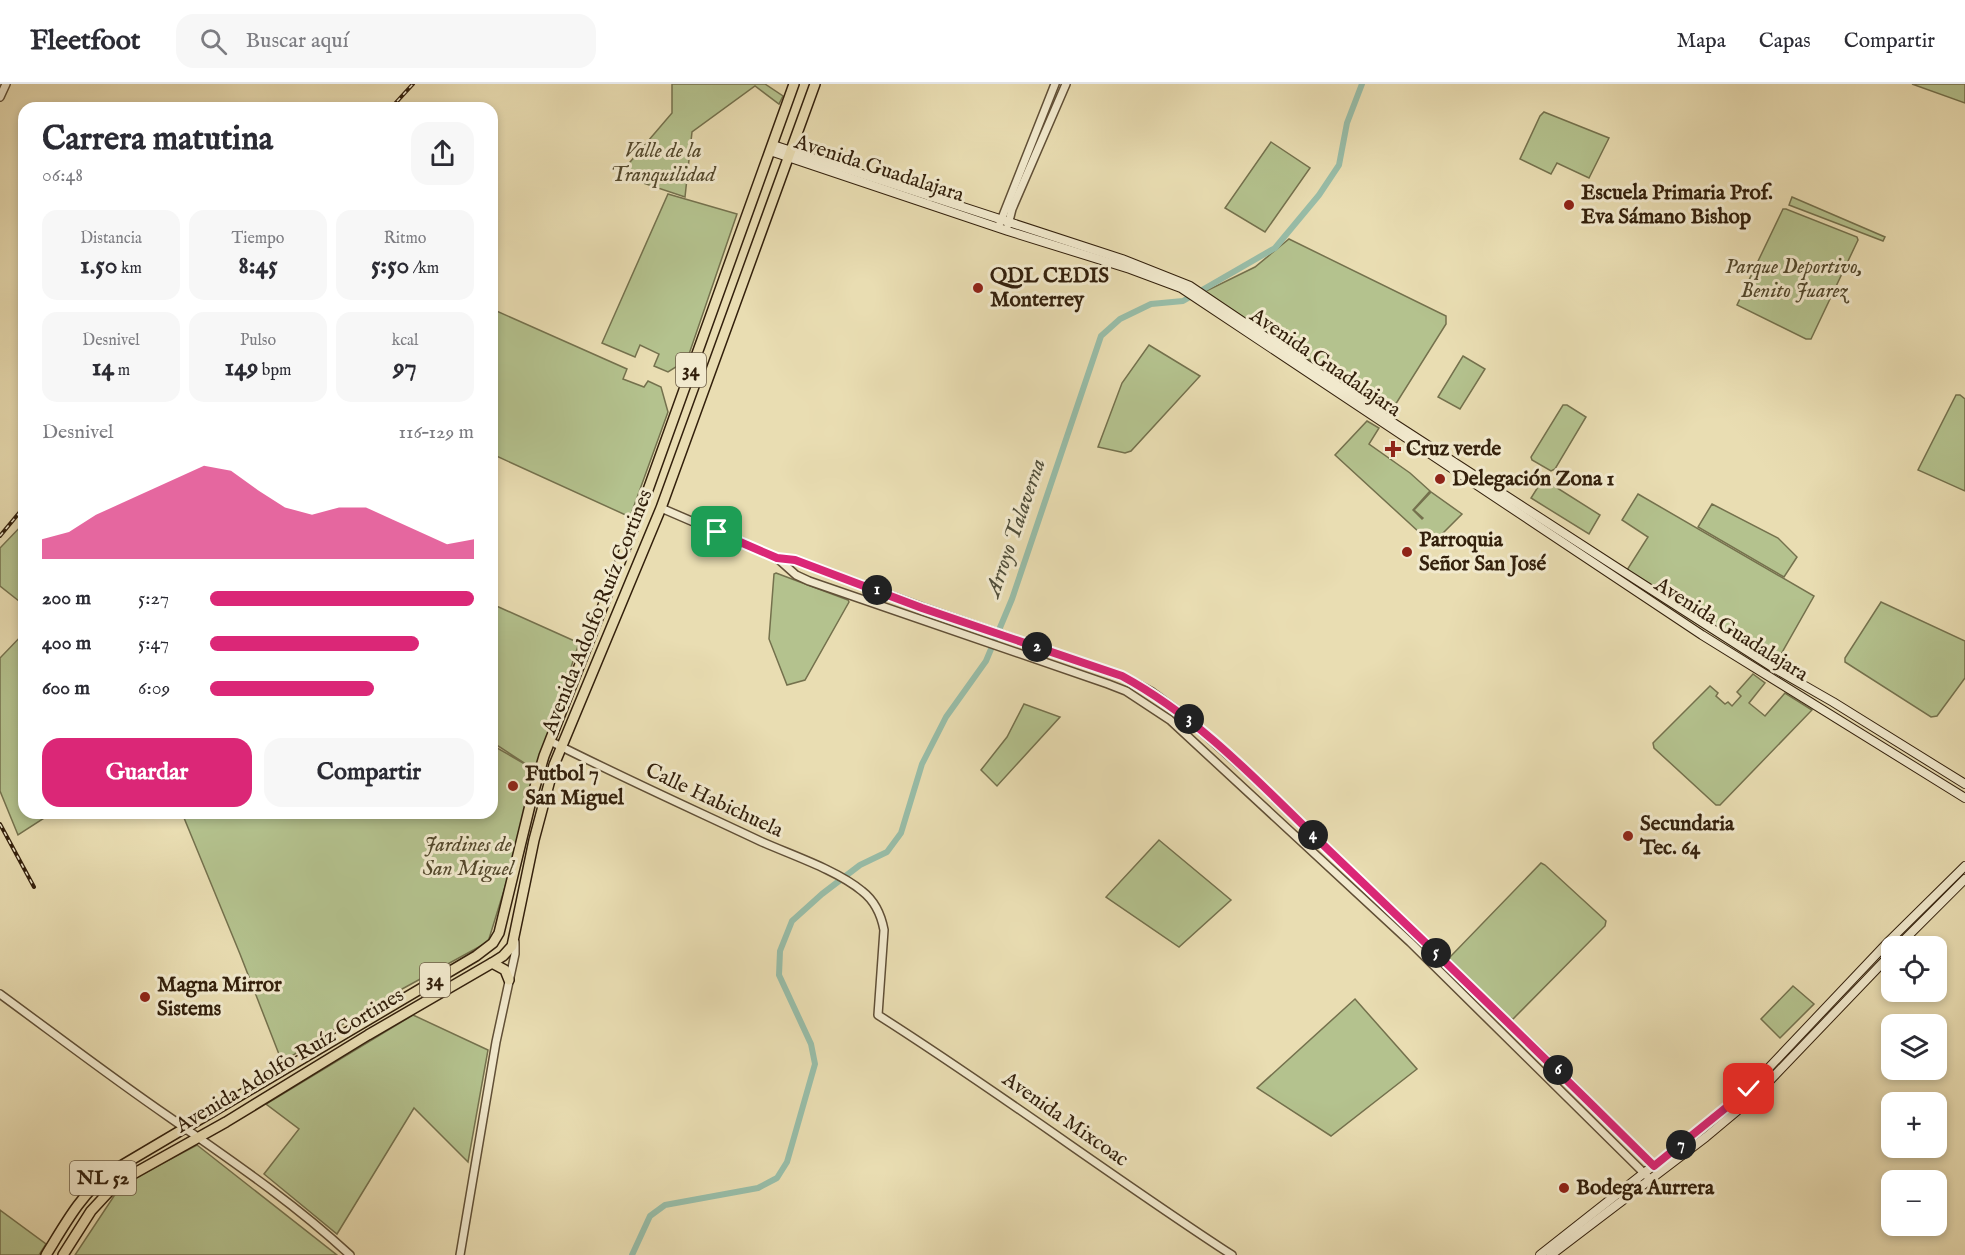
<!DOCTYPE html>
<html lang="es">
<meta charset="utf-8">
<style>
:root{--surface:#fff;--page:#f7f7f7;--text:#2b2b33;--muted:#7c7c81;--line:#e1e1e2;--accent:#db2777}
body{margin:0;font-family:"IM FELL English",serif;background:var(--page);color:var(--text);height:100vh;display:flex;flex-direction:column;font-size:22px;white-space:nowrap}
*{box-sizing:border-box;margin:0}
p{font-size:20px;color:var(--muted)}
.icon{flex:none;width:33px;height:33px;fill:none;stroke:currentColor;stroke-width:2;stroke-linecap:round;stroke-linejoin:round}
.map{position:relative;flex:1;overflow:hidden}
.drawer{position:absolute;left:18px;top:18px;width:480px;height:717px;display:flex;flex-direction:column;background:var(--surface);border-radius:18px;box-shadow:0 3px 9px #0003}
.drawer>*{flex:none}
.fabs{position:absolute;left:1881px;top:852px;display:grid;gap:12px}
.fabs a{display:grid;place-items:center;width:66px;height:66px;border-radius:12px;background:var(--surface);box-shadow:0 3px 9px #0003;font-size:30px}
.pin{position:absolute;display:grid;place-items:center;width:51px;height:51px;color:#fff;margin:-26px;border-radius:12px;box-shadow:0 3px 9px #0006}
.km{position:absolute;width:30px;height:30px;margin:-15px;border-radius:50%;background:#222;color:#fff;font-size:16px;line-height:30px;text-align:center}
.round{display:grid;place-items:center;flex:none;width:63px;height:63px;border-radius:18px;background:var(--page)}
.head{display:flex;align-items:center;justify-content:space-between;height:102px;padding:0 24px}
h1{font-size:33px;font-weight:700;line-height:45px}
.stats{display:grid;grid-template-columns:repeat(3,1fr);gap:9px;height:102px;padding:6px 24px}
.stats div{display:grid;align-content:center;border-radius:15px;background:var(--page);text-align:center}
.stats b{font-size:26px;font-weight:700}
.stats small{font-size:16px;font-weight:400}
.stats p{font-size:16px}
.chart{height:168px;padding:12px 24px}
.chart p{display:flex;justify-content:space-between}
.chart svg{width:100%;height:108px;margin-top:6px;fill:var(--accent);opacity:.7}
.cta{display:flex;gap:12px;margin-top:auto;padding:12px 24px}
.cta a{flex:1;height:69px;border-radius:18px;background:var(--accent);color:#fff;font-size:24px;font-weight:700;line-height:69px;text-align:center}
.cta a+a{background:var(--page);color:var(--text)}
ul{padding:0 24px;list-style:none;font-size:20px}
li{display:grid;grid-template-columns:96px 72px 1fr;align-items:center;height:45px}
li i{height:15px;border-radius:8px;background:var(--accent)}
header{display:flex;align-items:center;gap:36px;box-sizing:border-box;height:84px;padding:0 30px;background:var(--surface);border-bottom:2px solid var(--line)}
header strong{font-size:28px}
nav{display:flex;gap:33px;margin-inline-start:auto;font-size:21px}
.search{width:420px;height:54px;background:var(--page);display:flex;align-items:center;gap:15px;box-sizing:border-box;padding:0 21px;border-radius:18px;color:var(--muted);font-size:22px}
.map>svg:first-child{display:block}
.green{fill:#b4c28e;stroke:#74714d;stroke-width:1.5}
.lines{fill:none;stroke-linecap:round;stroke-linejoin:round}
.canal{stroke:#98bda8;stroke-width:6}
.tertiary-casing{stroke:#604f36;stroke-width:10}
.secondary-casing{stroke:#33200c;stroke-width:10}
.primary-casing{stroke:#33200c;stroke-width:12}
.tertiary{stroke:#f1e9cd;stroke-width:7}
.secondary{stroke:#f1e9cd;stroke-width:8}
.primary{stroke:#e9ddb2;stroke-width:9}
.rail-casing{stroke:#33200c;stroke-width:4}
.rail{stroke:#f1e9cd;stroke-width:1.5;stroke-dasharray:4.5;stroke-linecap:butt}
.route-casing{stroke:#fff;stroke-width:12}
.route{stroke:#db2777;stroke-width:8}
.poi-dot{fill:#8f2418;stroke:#f1e9cd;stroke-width:2}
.labels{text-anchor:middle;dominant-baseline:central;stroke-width:6;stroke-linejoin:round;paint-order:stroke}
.shield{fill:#f1e9cd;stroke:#6c5c46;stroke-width:1.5}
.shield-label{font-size:20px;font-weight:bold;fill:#33200c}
.park-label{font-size:21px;font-style:italic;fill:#53482c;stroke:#f1e9cd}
.street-label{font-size:21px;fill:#33200c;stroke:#f1e9cd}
.poi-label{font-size:21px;font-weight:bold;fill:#33200c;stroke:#f1e9cd;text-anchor:start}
.water-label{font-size:22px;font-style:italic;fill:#514f3b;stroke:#f1e9cd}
</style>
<header>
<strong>Fleetfoot</strong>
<div class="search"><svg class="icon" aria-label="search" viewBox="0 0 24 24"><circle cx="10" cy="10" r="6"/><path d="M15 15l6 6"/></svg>Buscar aquí</div>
<nav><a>Mapa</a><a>Capas</a><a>Compartir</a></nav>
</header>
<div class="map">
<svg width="1965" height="1171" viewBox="0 0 1965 1171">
<rect width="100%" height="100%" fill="#e9ddb2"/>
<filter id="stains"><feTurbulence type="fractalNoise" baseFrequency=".00333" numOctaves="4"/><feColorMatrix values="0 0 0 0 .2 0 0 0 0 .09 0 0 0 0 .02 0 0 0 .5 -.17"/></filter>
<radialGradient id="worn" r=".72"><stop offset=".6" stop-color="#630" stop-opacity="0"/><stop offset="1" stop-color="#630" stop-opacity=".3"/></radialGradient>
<g class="green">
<path d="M672,0H765L783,12L779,20L755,2L692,48L685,113L619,91L672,29Z"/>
<path d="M1912,0H1965V19Z"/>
<path d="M1544,28L1609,54L1589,94L1557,79L1551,90L1520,75L1540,32Z"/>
<path d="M1271,58L1310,84L1265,148L1225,124Z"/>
<path d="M668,110L737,130L687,276L668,288L654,282L659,270L640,261L635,273L602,259Z"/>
<path d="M1792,113L1885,153L1883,157L1789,121Z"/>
<path d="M1783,125H1786L1857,153L1858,156L1811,255H1806L1737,221Z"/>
<path d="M1289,155L1446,232V240L1392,326H1388L1204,208L1255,183Z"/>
<path d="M492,225L627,285L623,295L644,303L648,297L661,303L668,328L630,433L492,370Z"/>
<path d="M1149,261L1200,292L1131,367L1125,369L1098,363L1122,299Z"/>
<path d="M1463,272L1485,285L1460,325L1438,313Z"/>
<path d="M1956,311H1960L1965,315V407L1918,386Z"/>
<path d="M1563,321H1567L1586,333L1555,385L1551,387L1532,376L1531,373Z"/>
<path d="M1367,337L1379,344L1369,360L1410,389L1430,407L1413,426L1422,435L1423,434L1414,426L1431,408L1462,430L1432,460L1335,371Z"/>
<path d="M1543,395L1600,431L1589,450L1531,414Z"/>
<path d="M1638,410L1814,512L1776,579L1627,486L1648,453L1622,436Z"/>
<path d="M1712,420L1778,454L1797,473L1784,493L1698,443Z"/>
<path d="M24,439V521L0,502V464Z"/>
<path d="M776,489L848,516L849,518L805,596L787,601L769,555L774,490Z"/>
<path d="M1881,518L1965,557V594L1937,632L1931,633L1845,578V574Z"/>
<path d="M492,520L579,559L537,687L522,748L488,858L382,916L282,978L240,870L182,729H492V661L535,686L492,658Z"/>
<path d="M24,549V729H52L18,751L0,707V574Z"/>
<path d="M1753,590L1765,599L1749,619L1765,632L1785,609L1812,626L1720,721H1716L1654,664L1653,659L1710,602L1718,609L1716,612L1725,620L1728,618L1732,622L1741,612L1737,608Z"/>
<path d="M1024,620L1060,633L997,702L981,686L1007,653Z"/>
<path d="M1159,756L1231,816L1179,863L1106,813Z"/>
<path d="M1541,779L1545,781L1606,837L1605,842L1513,935L1508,933L1450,877V873Z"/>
<path d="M1793,902L1814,920L1780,954L1761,935Z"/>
<path d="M1355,915L1417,985L1331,1052L1257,1004Z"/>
<path d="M413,931L488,966L468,1078L414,1024L337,1150L264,1090L299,1045L266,1020Z"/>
<path d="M197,1061L337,1171H75L116,1109L133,1095Z"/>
<path d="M0,1126L46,1160L39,1171H0Z"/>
</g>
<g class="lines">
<path class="canal" d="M632,1171L650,1132L665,1121L758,1104L777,1094L787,1078L815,980L811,960L779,891L780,867L792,837L822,810L860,781L887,768L901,749L922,680L946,633L986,577L1012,515L1101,252L1120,235L1151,220L1183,217L1275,164L1319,111L1339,81L1347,39L1362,0"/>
<g class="tertiary-casing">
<g id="tertiary">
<path d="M0,13L6,0"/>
<path d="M1000,139L1055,0"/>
<path d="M1008,141L1012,125L1066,0"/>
<path d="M661,424L777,474L794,476L922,523L1122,592L1152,608L1182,630L1246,687L1556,984L1655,1084"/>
<path d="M777,474L796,491L809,497L1108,600L1126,607L1170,636L1410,858L1650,1095"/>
<path d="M550,657C619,692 690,724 760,757C791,771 837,786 862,807C875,817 881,830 884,846L878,931C998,1007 1112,1093 1232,1171"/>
<path d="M0,910C56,951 112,994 169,1033C232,1077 294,1119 350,1171"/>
<path d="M460,1171L496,958L515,870V858"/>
</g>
</g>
<g class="secondary-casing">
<g id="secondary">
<path d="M773,61L1122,175L1190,202L1392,338L1616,483L1772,583L1833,618L1965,700"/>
<path d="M770,67L1008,147L1130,185L1181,204L1702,551L1965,714"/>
<path d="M1898,862L1965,795"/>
<path d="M1540,1171L1743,1011L1889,857L1965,782"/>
<path d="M1551,1171L1706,1053L1755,1012L1892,869"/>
</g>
</g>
<g class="primary-casing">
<g id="primary">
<path d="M492,879L505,886L509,896"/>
<path d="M46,1171C64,1142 81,1110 109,1089L476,872L493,859L499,849L532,713L544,672L644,417L794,0"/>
<path d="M63,1171L91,1127L117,1099L226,1038L368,951L492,879L503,872L512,862L534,756L554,681L661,424L815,0"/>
</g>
</g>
<use href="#tertiary" class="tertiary"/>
<use href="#secondary" class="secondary"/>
<use href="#primary" class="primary"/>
<g class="rail-casing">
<g id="rail">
<path d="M391,24L413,0"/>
<path d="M0,452L24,423"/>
<path d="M0,740L34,803"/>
</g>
</g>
<use href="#rail" class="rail"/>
</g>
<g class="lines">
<g class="route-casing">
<path id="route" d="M717,448L777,474L795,476L922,524L1122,592C1207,638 1271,712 1340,777C1446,878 1550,979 1654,1082L1749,1005"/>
</g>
<use href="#route" class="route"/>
</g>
<g class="poi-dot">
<circle cx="1569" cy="121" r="6"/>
<circle cx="978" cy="204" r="6"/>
<path d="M1390 356h6v6h6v6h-6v6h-6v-6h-6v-6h6z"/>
<circle cx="1440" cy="395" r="6"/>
<circle cx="1407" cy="468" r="6"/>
<circle cx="513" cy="702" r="6"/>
<circle cx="1628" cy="752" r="6"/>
<circle cx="145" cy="913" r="6"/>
<circle cx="1564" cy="1104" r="6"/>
</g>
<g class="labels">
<g class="shield">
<rect x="676" y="269" width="30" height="34" rx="4.5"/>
<rect x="420" y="879" width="30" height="34" rx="4.5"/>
<rect x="70" y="1077" width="66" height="34" rx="4.5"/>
</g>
<g class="shield-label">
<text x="691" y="286">34</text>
<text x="435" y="896">34</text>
<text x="103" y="1094">NL 52</text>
</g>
<g class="park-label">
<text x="663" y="67">Valle de la<tspan x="663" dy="24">Tranquilidad</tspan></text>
<text x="1794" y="183">Parque Deportivo,<tspan x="1794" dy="24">Benito Juarez</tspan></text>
<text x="468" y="761">Jardines de<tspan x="468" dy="24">San Miguel</tspan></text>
</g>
<g class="street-label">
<text transform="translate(879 85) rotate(18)">Avenida Guadalajara</text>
<text transform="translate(1325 279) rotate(34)">Avenida Guadalajara</text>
<text transform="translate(598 528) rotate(-68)">Avenida Adolfo Ruíz Cortines</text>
<text transform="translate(1731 546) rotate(32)">Avenida Guadalajara</text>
<text transform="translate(714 717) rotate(25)">Calle Habichuela</text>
<text transform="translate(290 977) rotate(-31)">Avenida Adolfo Ruíz Cortines</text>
<text transform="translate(1065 1036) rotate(35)">Avenida Mixcoac</text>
</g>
<g class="poi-label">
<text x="1581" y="109">Escuela Primaria Prof.<tspan x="1581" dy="24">Eva Sámano Bishop</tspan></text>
<text x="990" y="192">QDL CEDIS<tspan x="990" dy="24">Monterrey</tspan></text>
<text x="1406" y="365">Cruz verde</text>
<text x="1452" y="395">Delegación Zona 1</text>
<text x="1419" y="456">Parroquia<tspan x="1419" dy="24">Señor San José</tspan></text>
<text x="525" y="690">Futbol 7<tspan x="525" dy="24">San Miguel</tspan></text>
<text x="1640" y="740">Secundaria<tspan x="1640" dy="24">Tec. 64</tspan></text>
<text x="157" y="901">Magna Mirror<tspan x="157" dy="24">Sistems</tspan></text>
<text x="1576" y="1104">Bodega Aurrera</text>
</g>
<g class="water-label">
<text transform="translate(1016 444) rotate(-71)">Arroyo Talaverna</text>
</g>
</g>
<rect width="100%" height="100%" filter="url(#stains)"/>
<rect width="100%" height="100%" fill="url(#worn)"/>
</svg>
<div class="fabs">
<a><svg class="icon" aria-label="locate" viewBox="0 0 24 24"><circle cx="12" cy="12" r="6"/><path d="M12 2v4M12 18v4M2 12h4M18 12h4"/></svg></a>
<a><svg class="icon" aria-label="layers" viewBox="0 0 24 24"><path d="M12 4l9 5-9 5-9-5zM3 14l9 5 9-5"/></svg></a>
<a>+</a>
<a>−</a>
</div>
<div class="pin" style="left:717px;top:448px;background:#1e9e55"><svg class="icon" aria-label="arrive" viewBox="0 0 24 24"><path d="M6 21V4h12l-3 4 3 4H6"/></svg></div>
<div class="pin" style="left:1749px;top:1005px;background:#d93025"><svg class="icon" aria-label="check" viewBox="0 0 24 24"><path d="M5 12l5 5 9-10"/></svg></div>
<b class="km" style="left:877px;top:506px">1</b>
<b class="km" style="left:1037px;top:563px">2</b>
<b class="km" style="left:1189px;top:635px">3</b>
<b class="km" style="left:1313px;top:751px">4</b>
<b class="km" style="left:1436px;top:869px">5</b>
<b class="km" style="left:1558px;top:986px">6</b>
<b class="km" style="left:1681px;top:1061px">7</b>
<section class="drawer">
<div class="head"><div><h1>Carrera matutina</h1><p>06:48</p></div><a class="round"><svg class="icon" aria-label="share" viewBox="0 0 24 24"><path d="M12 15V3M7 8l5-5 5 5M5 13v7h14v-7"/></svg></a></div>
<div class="stats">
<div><p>Distancia</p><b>1.50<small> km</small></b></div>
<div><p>Tiempo</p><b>8:45</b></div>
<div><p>Ritmo</p><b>5:50<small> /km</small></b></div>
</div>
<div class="stats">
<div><p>Desnivel</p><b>14<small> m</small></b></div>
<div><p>Pulso</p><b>149<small> bpm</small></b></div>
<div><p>kcal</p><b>97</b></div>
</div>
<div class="chart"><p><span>Desnivel</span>116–129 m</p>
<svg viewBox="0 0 160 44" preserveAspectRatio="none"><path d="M0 44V36L10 33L20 26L30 21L40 16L50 11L60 6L70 8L80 16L90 23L100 26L110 23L120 23L130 28L140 33L150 38L160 36V44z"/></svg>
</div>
<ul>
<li><b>200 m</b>5:27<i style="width:100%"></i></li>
<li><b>400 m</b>5:47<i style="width:79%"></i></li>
<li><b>600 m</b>6:09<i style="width:62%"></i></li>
</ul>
<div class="cta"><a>Guardar</a><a>Compartir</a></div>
</section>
</div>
